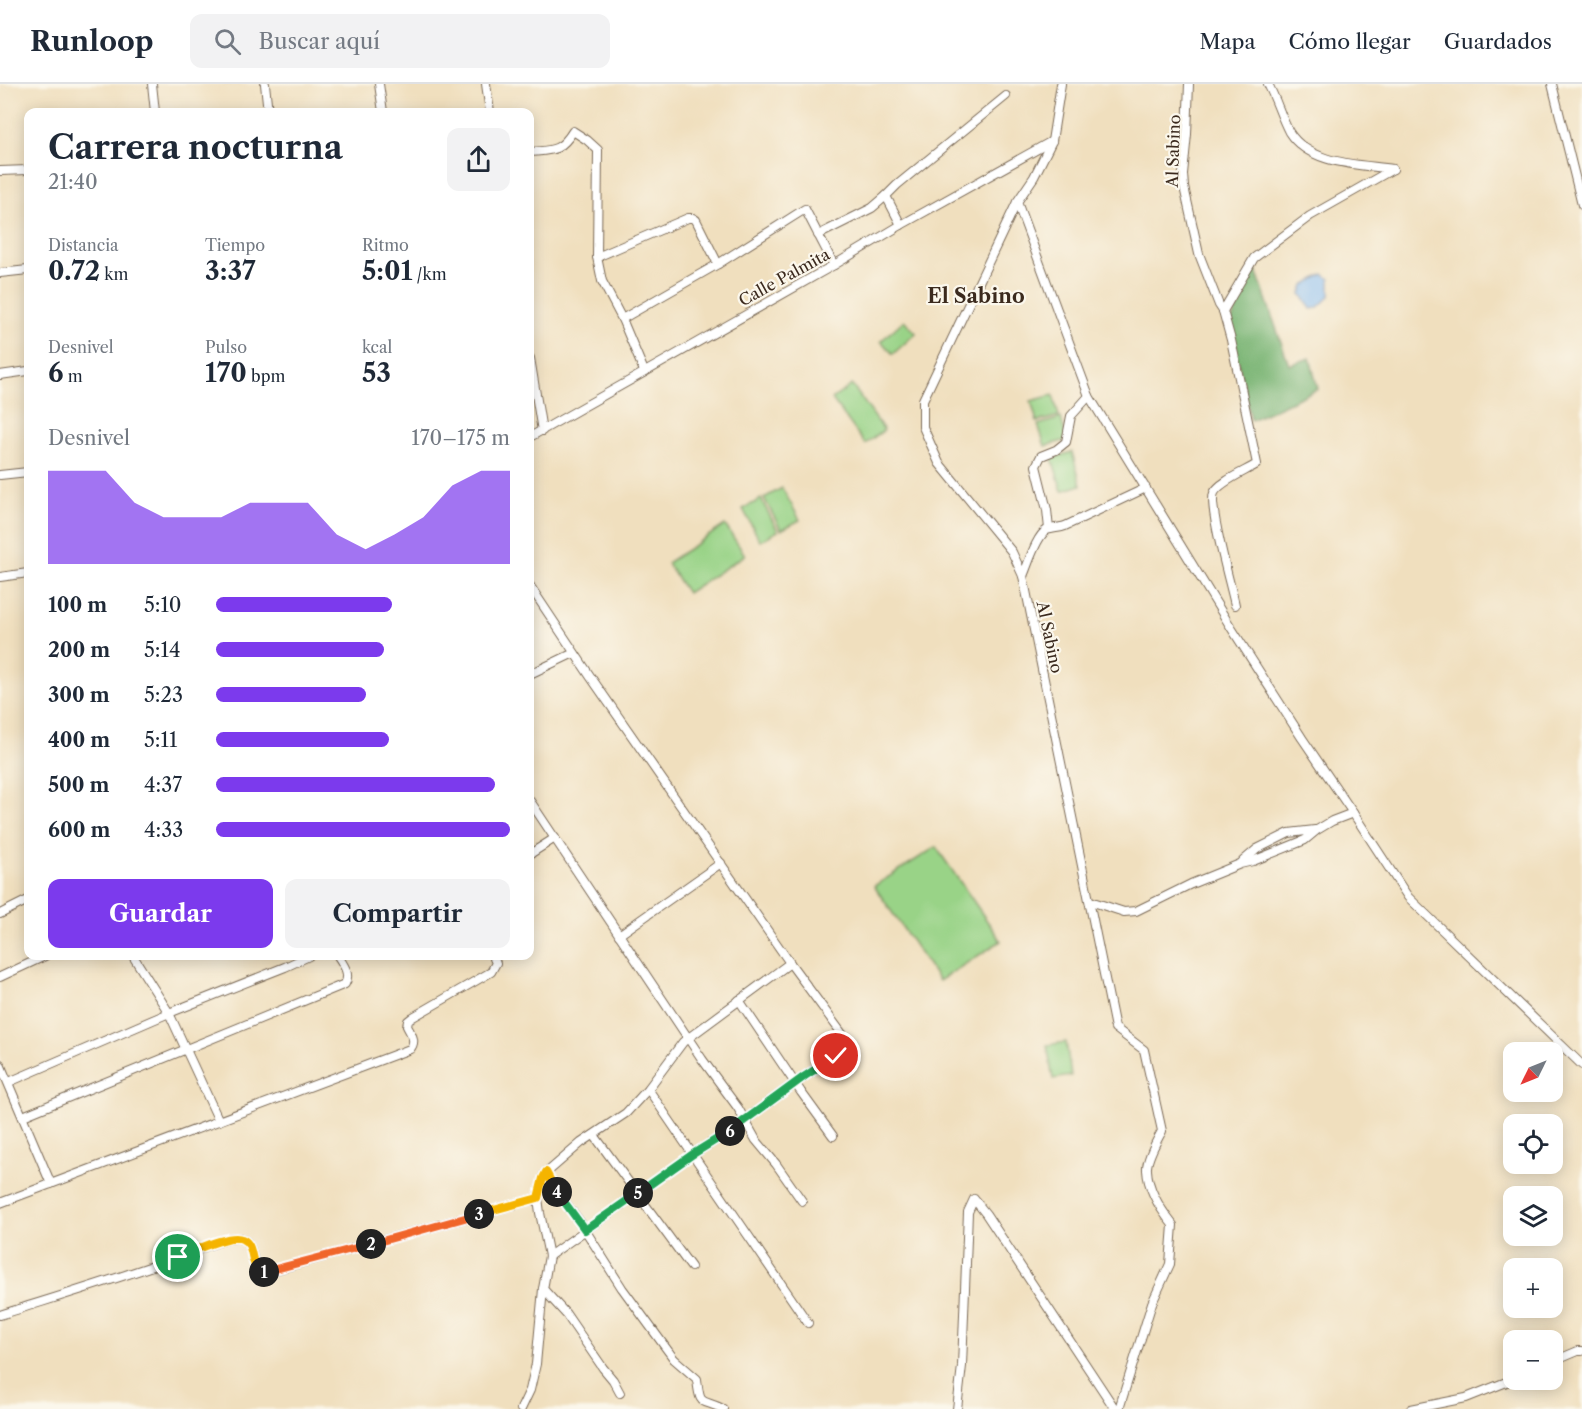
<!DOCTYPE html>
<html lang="es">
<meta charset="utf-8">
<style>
:root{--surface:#fff;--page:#f2f2f3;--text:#1f2937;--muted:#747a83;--line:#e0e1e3;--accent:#7c3aed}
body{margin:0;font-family:"Libre Caslon Text",serif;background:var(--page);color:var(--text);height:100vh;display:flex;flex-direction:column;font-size:22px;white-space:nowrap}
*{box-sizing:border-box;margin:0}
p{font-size:20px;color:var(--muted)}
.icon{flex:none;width:33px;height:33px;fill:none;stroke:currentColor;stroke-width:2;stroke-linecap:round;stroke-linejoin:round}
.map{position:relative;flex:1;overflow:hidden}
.panel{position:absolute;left:24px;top:24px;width:510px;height:852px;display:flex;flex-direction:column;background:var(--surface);border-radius:12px;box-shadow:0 3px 15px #0003}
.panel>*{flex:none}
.needle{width:39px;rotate:227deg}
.buttons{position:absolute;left:1503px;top:958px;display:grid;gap:12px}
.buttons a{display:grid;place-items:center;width:60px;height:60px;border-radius:12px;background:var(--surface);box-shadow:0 3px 15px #0003;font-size:30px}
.pin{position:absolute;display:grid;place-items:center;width:51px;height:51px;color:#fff;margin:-26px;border:3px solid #fff;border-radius:50%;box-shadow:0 2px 6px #0007}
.km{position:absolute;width:30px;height:30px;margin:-15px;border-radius:50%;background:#222;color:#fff;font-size:16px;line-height:30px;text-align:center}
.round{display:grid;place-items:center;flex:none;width:63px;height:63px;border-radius:12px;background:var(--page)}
.head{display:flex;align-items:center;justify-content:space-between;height:102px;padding:0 24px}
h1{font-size:33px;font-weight:700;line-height:45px}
.metrics{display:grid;grid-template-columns:repeat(3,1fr);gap:9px;height:102px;padding:6px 24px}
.metrics div{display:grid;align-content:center}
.metrics b{font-size:26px;font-weight:700}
.metrics small{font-size:16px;font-weight:400}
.metrics p{font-size:16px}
.chart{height:168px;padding:12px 24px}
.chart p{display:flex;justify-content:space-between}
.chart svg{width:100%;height:108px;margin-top:6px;fill:var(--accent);opacity:.7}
.primary-button{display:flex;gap:12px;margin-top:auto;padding:12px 24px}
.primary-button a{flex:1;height:69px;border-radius:12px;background:var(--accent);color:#fff;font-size:24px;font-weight:700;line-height:69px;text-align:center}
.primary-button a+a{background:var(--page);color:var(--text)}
ul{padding:0 24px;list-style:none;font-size:20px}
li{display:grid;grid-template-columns:96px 72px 1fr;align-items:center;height:45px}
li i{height:15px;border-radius:8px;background:var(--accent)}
header{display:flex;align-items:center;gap:36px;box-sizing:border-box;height:84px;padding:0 30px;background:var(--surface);border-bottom:2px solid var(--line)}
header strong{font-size:28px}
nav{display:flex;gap:33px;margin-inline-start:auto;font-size:21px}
.search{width:420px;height:54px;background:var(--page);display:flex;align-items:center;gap:15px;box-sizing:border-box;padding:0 21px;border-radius:12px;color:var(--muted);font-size:22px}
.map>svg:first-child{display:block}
.green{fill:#99d387;stroke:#6a7e52;stroke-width:1.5}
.forest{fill:#7ab574;stroke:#5a7049;stroke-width:1.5}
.water{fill:#7eb6ee;stroke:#5c7086;stroke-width:1.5}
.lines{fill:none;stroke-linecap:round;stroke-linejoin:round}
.minor-casing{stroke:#7a6956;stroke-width:10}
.minor{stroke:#fff;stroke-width:8}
.split-1-casing{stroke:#fff;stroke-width:12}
.split-2-casing{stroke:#fff;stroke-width:12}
.split-3-casing{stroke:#fff;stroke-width:12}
.split-4-casing{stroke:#fff;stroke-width:12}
.split-5-casing{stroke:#fff;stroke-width:12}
.split-6-casing{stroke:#fff;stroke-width:12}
.split-7-casing{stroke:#fff;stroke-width:12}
.split-1{stroke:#f5b400;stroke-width:8}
.split-2{stroke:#f0652b;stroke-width:8}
.split-3{stroke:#f0652b;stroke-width:8}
.split-4{stroke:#f5b400;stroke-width:8}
.split-5{stroke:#22a559;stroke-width:8}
.split-6{stroke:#22a559;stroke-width:8}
.split-7{stroke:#22a559;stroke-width:8}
.labels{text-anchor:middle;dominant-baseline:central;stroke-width:4.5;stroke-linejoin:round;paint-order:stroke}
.street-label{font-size:16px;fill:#3b2a1e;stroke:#fbf7ec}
.quarter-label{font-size:20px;font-weight:bold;fill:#3b2a1e;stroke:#fbf7ec}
</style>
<header>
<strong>Runloop</strong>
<div class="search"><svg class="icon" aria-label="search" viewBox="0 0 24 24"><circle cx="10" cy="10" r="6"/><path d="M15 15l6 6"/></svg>Buscar aquí</div>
<nav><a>Mapa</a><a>Cómo llegar</a><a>Guardados</a></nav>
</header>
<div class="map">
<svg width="1582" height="1325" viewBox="0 0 1582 1325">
<rect width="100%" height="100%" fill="#fbf7ec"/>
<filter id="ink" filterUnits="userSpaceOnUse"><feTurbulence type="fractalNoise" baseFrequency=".0167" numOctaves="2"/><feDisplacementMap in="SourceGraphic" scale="12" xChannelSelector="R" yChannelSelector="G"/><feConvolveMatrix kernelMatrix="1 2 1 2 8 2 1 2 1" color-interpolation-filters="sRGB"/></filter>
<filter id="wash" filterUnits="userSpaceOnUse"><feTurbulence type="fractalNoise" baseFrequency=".008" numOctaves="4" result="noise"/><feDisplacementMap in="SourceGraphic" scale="24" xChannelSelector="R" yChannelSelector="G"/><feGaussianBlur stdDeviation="1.35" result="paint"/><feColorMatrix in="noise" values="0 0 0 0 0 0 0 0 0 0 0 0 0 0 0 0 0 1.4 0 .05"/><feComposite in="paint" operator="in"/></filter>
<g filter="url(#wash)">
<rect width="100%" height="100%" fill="#f0dfbe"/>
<g class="green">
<path d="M904,236L916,249L893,270L881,257Z"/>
<path d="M852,301L884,346L865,360L832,315Z"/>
<path d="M1053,311L1059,332L1037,338L1031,317Z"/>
<path d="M1061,334L1067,356L1045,362L1038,341Z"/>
<path d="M1072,368L1081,401L1062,407L1052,374Z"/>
<path d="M782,404L800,436L781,446L764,414Z"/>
<path d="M761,415L778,447L760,457L743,425Z"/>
<path d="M725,441L745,471L687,509L667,479Z"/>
<path d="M936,763L1001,857L939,897L874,802Z"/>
<path d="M1066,958L1071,992L1053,995L1047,961Z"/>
</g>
<path class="forest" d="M1255,183L1289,281L1310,274L1318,305L1251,336L1230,240Z"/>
<path class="water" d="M1324,190L1330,195V212L1317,224L1311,225L1301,210L1304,201Z"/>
</g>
<g filter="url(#ink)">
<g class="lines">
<g class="minor-casing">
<g id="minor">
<path d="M152,0L155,28"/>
<path d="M265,0L268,28"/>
<path d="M379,0L383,28"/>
<path d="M486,0L490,28"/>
<path d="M1061,0L1052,57L1034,93L1017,118L923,316V343L939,379L1012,468L1023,492L1115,944L1144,966L1162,1047C1157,1056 1146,1076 1147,1086C1148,1107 1161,1126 1173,1141L1170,1180L1152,1219L1119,1325"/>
<path d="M1189,0L1187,50L1183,90L1184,103L1199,170L1219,221L1223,227L1231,256L1257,380C1246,387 1219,398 1214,409C1208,422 1231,502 1235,521"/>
<path d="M1268,0C1276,15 1281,33 1289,48C1310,81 1358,80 1393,85"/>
<path d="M1552,0L1582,121"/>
<path d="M530,68C552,66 560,68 573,47L587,56L598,66L597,173L602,197L622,235L644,287"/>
<path d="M0,87L28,86"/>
<path d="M1017,118L1089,312L1232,545L1302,654L1353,729L1408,813L1582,981"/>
<path d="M901,141L886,112L897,101L1006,12"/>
<path d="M818,151L872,124L886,112"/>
<path d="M597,173L688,134H693L696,136L718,180"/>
<path d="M0,189L28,186"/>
<path d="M1223,227L1254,174L1310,132L1393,85"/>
<path d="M622,235L718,180L805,125L834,181"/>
<path d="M530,274L542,347"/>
<path d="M0,291L28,287"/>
<path d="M530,353L834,181L901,141L1052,57"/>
<path d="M0,391L28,388"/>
<path d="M1049,445L1047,426L1036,382L1041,372L1056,366L1066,358L1071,332L1089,312"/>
<path d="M1023,492C1028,481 1036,452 1047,446C1052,444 1060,444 1065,442L1146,404"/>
<path d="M0,493L28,489"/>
<path d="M530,502L590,592L790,879L843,951L844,960L842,967L836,972L805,992L727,1049L693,1070L549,1172"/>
<path d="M530,590L574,569"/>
<path d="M530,717L702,975L738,1024L756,1056L776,1080L802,1117"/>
<path d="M530,770L555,754"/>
<path d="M1243,777L1257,765L1289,749L1315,746"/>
<path d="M1090,817L1124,828L1136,827L1191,800L1240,780L1253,777L1305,756L1317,746L1332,737L1353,729"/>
<path d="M0,830L28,816"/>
<path d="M619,851L721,779"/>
<path d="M133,872L169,929L219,1037"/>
<path d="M0,893L45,872"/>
<path d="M739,916L801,1008L833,1052"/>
<path d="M0,980L51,1100"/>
<path d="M9,998L169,929L285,883L309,872"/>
<path d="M648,1005L808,1239"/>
<path d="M23,1032L345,900C351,890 343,880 338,872"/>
<path d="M594,1051L691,1183"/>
<path d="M546,1088L558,1109L580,1138L622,1204L674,1275L697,1295C700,1324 701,1314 723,1325"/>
<path d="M0,1119L410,965C417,957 411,950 407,942L408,937L413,933L491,888L496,879L493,872"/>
<path d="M543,1205L566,1230L603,1284L613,1296L620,1309"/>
<path d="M0,1231C63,1211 127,1192 189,1169C202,1165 230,1150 242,1155C256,1160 249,1182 262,1189L271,1187L538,1114"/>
<path d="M1552,1278L1578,1267H1582"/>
<path d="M521,1325L530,1306L536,1280L543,1205L549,1172L540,1129L538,1114L544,1091L581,1059L626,1029L648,1005L683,958L790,879"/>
<path d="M957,1325L962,1282L968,1128L974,1115L986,1130L1115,1325"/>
<path d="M1411,1325L1466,1314L1514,1295"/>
</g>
</g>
<use href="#minor" class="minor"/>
</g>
</g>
<g class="lines" filter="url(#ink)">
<g class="split-1-casing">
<path id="split-1" d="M178,1173C192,1168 230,1149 242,1155C257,1161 247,1185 264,1188"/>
</g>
<g class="split-2-casing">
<path id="split-2" d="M264,1188L371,1160"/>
</g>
<g class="split-3-casing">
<path id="split-3" d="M371,1160L479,1130"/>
</g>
<g class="split-4-casing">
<path id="split-4" d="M479,1130L538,1114L543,1094L546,1088L557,1108"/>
</g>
<g class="split-5-casing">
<path id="split-5" d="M557,1108L585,1146L638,1109"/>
</g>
<g class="split-6-casing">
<path id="split-6" d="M638,1109L693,1070L730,1047"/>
</g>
<g class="split-7-casing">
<path id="split-7" d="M730,1047L805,992L836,972"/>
</g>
<use href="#split-1" class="split-1"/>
<use href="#split-2" class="split-2"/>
<use href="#split-3" class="split-3"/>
<use href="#split-4" class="split-4"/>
<use href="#split-5" class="split-5"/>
<use href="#split-6" class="split-6"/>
<use href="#split-7" class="split-7"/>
</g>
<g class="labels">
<g class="street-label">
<text transform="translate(1173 67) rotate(-88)">Al Sabino</text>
<text transform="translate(784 193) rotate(-29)">Calle Palmita</text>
<text transform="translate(1050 553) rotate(78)">Al Sabino</text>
</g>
<g class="quarter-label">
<text x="976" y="212">El Sabino</text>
</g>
</g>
</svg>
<div class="buttons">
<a><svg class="needle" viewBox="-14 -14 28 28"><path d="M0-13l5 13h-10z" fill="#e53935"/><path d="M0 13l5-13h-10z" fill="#747a83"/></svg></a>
<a><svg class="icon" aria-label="locate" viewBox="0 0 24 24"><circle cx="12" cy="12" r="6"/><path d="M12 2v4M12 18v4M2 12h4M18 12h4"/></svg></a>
<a><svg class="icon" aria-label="layers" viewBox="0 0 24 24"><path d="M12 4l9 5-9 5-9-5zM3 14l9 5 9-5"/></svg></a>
<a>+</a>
<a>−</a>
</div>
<div class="pin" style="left:178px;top:1173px;background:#1e9e55"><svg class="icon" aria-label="arrive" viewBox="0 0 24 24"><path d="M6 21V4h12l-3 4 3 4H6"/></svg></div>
<div class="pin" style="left:836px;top:972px;background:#d93025"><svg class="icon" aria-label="check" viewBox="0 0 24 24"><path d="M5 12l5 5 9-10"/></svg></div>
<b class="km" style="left:264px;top:1188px">1</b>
<b class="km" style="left:371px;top:1160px">2</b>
<b class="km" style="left:479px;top:1130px">3</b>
<b class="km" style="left:557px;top:1108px">4</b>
<b class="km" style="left:638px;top:1109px">5</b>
<b class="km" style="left:730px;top:1047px">6</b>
<section class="panel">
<div class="head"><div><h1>Carrera nocturna</h1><p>21:40</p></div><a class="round"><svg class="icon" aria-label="share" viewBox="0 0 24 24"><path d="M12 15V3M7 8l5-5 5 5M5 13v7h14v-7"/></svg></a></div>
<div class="metrics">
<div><p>Distancia</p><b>0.72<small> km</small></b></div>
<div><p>Tiempo</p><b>3:37</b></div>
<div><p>Ritmo</p><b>5:01<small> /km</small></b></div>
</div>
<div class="metrics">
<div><p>Desnivel</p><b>6<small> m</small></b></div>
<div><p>Pulso</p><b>170<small> bpm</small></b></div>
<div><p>kcal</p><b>53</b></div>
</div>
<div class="chart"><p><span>Desnivel</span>170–175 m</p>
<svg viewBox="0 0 160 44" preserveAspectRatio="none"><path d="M0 44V6L10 6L20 6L30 19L40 25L50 25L60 25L70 19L80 19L90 19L100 32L110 38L120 32L130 25L140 12L150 6L160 6V44z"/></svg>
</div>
<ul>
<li><b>100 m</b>5:10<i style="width:60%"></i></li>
<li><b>200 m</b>5:14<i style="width:57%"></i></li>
<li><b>300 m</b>5:23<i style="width:51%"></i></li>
<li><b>400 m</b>5:11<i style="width:59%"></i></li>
<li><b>500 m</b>4:37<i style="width:95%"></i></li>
<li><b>600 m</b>4:33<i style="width:100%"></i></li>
</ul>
<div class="primary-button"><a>Guardar</a><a>Compartir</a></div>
</section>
</div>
